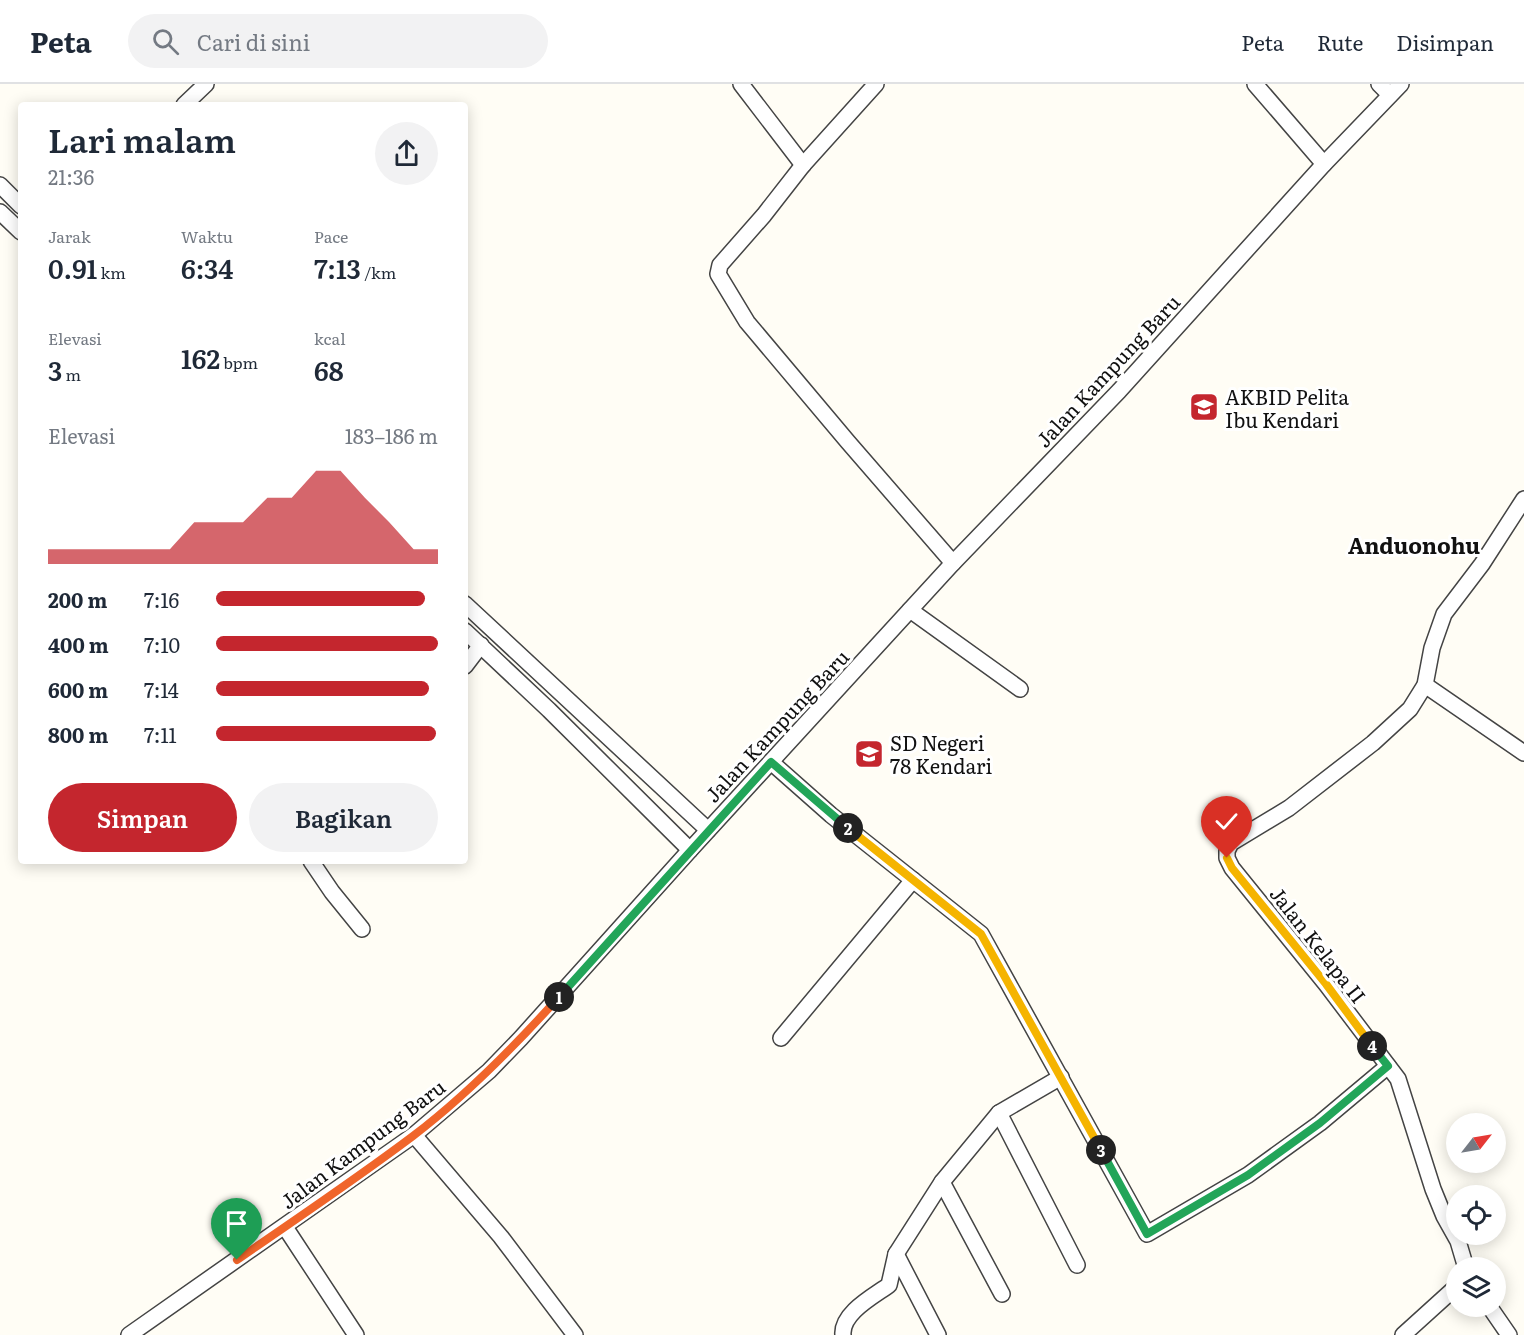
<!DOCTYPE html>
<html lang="id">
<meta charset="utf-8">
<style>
:root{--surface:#fff;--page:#f2f2f3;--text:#1f2937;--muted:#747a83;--line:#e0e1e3;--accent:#c4262e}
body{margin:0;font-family:Literata,serif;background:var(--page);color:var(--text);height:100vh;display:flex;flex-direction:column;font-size:22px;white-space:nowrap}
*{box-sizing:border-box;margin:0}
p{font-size:20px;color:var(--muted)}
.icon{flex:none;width:33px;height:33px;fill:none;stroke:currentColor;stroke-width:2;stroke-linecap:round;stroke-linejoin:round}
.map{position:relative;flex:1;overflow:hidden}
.drawer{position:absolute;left:18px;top:18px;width:450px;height:762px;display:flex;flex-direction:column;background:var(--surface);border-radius:6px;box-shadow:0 3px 15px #0003}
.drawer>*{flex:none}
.needle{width:39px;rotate:59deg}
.tools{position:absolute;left:1446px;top:1029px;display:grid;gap:12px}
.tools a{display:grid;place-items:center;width:60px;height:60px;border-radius:50%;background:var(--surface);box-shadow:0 3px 15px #0003;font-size:30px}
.pin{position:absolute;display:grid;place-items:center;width:51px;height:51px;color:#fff;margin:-62px -26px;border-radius:50% 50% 50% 0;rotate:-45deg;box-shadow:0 0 6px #0007}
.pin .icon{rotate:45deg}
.km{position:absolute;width:30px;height:30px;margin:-15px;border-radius:50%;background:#222;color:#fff;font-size:16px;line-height:30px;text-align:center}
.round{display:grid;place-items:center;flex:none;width:63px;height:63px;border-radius:32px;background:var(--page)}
.summary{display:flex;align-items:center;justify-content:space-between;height:102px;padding:0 30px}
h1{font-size:33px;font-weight:600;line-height:45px}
.metrics{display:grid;grid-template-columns:repeat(3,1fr);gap:9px;height:102px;padding:6px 30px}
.metrics div{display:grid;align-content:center}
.metrics b{font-size:26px;font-weight:600}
.metrics small{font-size:16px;font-weight:400}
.metrics p{font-size:16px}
.chart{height:168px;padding:12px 30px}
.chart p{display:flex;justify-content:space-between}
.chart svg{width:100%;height:108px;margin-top:6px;fill:var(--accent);opacity:.7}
.action{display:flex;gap:12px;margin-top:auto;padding:12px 30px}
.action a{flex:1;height:69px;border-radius:36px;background:var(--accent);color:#fff;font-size:24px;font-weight:600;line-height:69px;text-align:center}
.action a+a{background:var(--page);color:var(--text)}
ul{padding:0 30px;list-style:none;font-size:20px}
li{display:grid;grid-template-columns:96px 72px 1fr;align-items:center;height:45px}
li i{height:15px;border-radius:8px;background:var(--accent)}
header{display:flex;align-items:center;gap:36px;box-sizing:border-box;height:84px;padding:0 30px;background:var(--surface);border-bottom:2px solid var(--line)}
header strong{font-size:28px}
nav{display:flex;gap:33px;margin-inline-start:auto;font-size:21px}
.search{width:420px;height:54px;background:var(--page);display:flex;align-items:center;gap:15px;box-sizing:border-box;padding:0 21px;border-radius:33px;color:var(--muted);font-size:22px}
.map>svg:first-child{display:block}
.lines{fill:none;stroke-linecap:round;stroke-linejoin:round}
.street-casing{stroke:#444;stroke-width:18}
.street{stroke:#fff;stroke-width:15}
.split-1-casing{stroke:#fff;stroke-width:12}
.split-2-casing{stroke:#fff;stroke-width:12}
.split-3-casing{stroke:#fff;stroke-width:12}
.split-4-casing{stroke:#fff;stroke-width:12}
.split-5-casing{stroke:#fff;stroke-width:12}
.split-1{stroke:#f0652b;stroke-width:8}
.split-2{stroke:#22a559;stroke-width:8}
.split-3{stroke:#f5b400;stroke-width:8}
.split-4{stroke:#22a559;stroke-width:8}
.split-5{stroke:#f5b400;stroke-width:8}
.labels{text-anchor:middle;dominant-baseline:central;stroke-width:6;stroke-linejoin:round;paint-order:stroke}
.street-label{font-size:20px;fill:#111;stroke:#fff}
.poi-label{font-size:20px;fill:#111;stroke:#fff;text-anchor:start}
.quarter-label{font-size:22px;font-weight:bold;fill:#111;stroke:#fff}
</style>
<header>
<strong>Peta</strong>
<div class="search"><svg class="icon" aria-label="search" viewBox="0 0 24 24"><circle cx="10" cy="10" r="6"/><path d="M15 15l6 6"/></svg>Cari di sini</div>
<nav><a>Peta</a><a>Rute</a><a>Disimpan</a></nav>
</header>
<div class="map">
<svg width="1524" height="1251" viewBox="0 0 1524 1251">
<rect width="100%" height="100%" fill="#fffdf5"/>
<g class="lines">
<g class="street-casing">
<g id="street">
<path d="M741,0L803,81"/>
<path d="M876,0L803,81L764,131L720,181L718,190L747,238L848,358L953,479"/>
<path d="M1255,0L1324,80"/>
<path d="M1379,0L1390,11"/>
<path d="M184,21L206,0"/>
<path d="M0,101L21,122"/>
<path d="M0,128L21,148"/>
<path d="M465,520L708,746"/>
<path d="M910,526L1020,605"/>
<path d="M465,547L549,626L690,766"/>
<path d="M465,582L481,561"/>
<path d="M1425,601L1524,669"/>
<path d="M771,678L831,731L981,850L1147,1150L1248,1091L1320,1039L1388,982"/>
<path d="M311,777L332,808L362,845"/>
<path d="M781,954L913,796"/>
<path d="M999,1029L1077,1181"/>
<path d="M414,1051L501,1153L575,1251"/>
<path d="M942,1098L1002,1210"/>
<path d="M285,1143L356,1251"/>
<path d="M896,1170L938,1251"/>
<path d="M1466,1184L1458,1157L1444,1132L1433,1105L1398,995L1326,900L1232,784L1227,774V767L1231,759L1289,724L1373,659L1410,625L1425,601L1432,564L1444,530L1482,480L1524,415"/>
<path d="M1489,1222L1509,1251"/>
<path d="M129,1251L414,1051L489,987L521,954L690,766L953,479L1119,307L1324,80L1401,0"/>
<path d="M843,1251C841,1229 874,1212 889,1201L896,1170L942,1098L999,1029L1061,993"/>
<path d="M1403,1251L1456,1203"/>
</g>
</g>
<use href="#street" class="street"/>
</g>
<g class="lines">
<g class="split-1-casing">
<path id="split-1" d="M237,1176C296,1135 356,1095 413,1052C467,1011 514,963 559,913"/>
</g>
<g class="split-2-casing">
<path id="split-2" d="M559,913L771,678L848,744"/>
</g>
<g class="split-3-casing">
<path id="split-3" d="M848,744L981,850L1101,1066"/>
</g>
<g class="split-4-casing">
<path id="split-4" d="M1101,1066L1147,1150L1248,1091L1320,1039L1388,982L1372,962"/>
</g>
<g class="split-5-casing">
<path id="split-5" d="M1227,774L1232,784L1326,900L1372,962"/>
</g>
<use href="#split-1" class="split-1"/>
<use href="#split-2" class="split-2"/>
<use href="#split-3" class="split-3"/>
<use href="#split-4" class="split-4"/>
<use href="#split-5" class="split-5"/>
</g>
<defs>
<g id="university-square" transform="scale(1.5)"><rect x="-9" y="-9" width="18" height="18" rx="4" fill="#c4262e" stroke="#fff"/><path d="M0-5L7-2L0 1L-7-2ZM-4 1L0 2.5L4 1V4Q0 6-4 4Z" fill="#fff"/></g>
<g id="school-square" transform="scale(1.5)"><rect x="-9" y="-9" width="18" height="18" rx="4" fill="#c4262e" stroke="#fff"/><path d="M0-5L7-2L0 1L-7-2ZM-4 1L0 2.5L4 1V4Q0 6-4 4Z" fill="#fff"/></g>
</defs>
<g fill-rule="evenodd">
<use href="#university-square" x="1204" y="323"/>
<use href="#school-square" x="869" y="670"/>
</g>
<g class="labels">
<g class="street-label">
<text transform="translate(1107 286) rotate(-47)">Jalan Kampung Baru</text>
<text transform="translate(776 641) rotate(-47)">Jalan Kampung Baru</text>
<text transform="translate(1319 860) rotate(52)">Jalan Kelapa II</text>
<text transform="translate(362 1059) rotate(-37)">Jalan Kampung Baru</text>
</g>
<g class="poi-label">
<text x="1225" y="312">AKBID Pelita<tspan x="1225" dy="23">Ibu Kendari</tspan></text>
<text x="890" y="658">SD Negeri<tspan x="890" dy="23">78 Kendari</tspan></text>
</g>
<g class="quarter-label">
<text x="1414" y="460">Anduonohu</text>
</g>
</g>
</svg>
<div class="tools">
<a><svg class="needle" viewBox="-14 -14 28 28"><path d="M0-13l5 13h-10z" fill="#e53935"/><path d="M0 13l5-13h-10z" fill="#747a83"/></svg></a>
<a><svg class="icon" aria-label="locate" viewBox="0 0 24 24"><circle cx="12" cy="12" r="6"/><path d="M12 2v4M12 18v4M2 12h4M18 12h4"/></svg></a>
<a><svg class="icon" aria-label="layers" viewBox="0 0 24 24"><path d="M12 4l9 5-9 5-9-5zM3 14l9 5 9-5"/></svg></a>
</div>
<div class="pin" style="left:237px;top:1176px;background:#1e9e55"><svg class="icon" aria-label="arrive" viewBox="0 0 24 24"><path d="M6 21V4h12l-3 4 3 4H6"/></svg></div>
<div class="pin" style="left:1227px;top:774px;background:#d93025"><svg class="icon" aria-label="check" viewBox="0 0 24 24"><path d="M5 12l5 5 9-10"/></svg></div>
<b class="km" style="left:559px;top:913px">1</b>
<b class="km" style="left:848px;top:744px">2</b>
<b class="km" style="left:1101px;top:1066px">3</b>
<b class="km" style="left:1372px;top:962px">4</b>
<section class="drawer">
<div class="summary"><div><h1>Lari malam</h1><p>21:36</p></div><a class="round"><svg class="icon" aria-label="share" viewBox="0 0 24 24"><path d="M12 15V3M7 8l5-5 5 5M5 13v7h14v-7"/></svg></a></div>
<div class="metrics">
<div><p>Jarak</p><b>0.91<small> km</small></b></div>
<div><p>Waktu</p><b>6:34</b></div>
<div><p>Pace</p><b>7:13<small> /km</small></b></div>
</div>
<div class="metrics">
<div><p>Elevasi</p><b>3<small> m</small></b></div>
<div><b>162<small> bpm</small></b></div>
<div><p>kcal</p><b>68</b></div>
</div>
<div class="chart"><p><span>Elevasi</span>183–186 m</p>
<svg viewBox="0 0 160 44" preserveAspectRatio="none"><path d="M0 44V38L10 38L20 38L30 38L40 38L50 38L60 27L70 27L80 27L90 17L100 17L110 6L120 6L130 17L140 27L150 38L160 38V44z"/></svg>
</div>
<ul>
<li><b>200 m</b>7:16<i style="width:94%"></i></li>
<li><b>400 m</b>7:10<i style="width:100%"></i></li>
<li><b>600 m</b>7:14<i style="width:96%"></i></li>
<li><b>800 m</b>7:11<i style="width:99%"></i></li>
</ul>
<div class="action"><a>Simpan</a><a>Bagikan</a></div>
</section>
</div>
